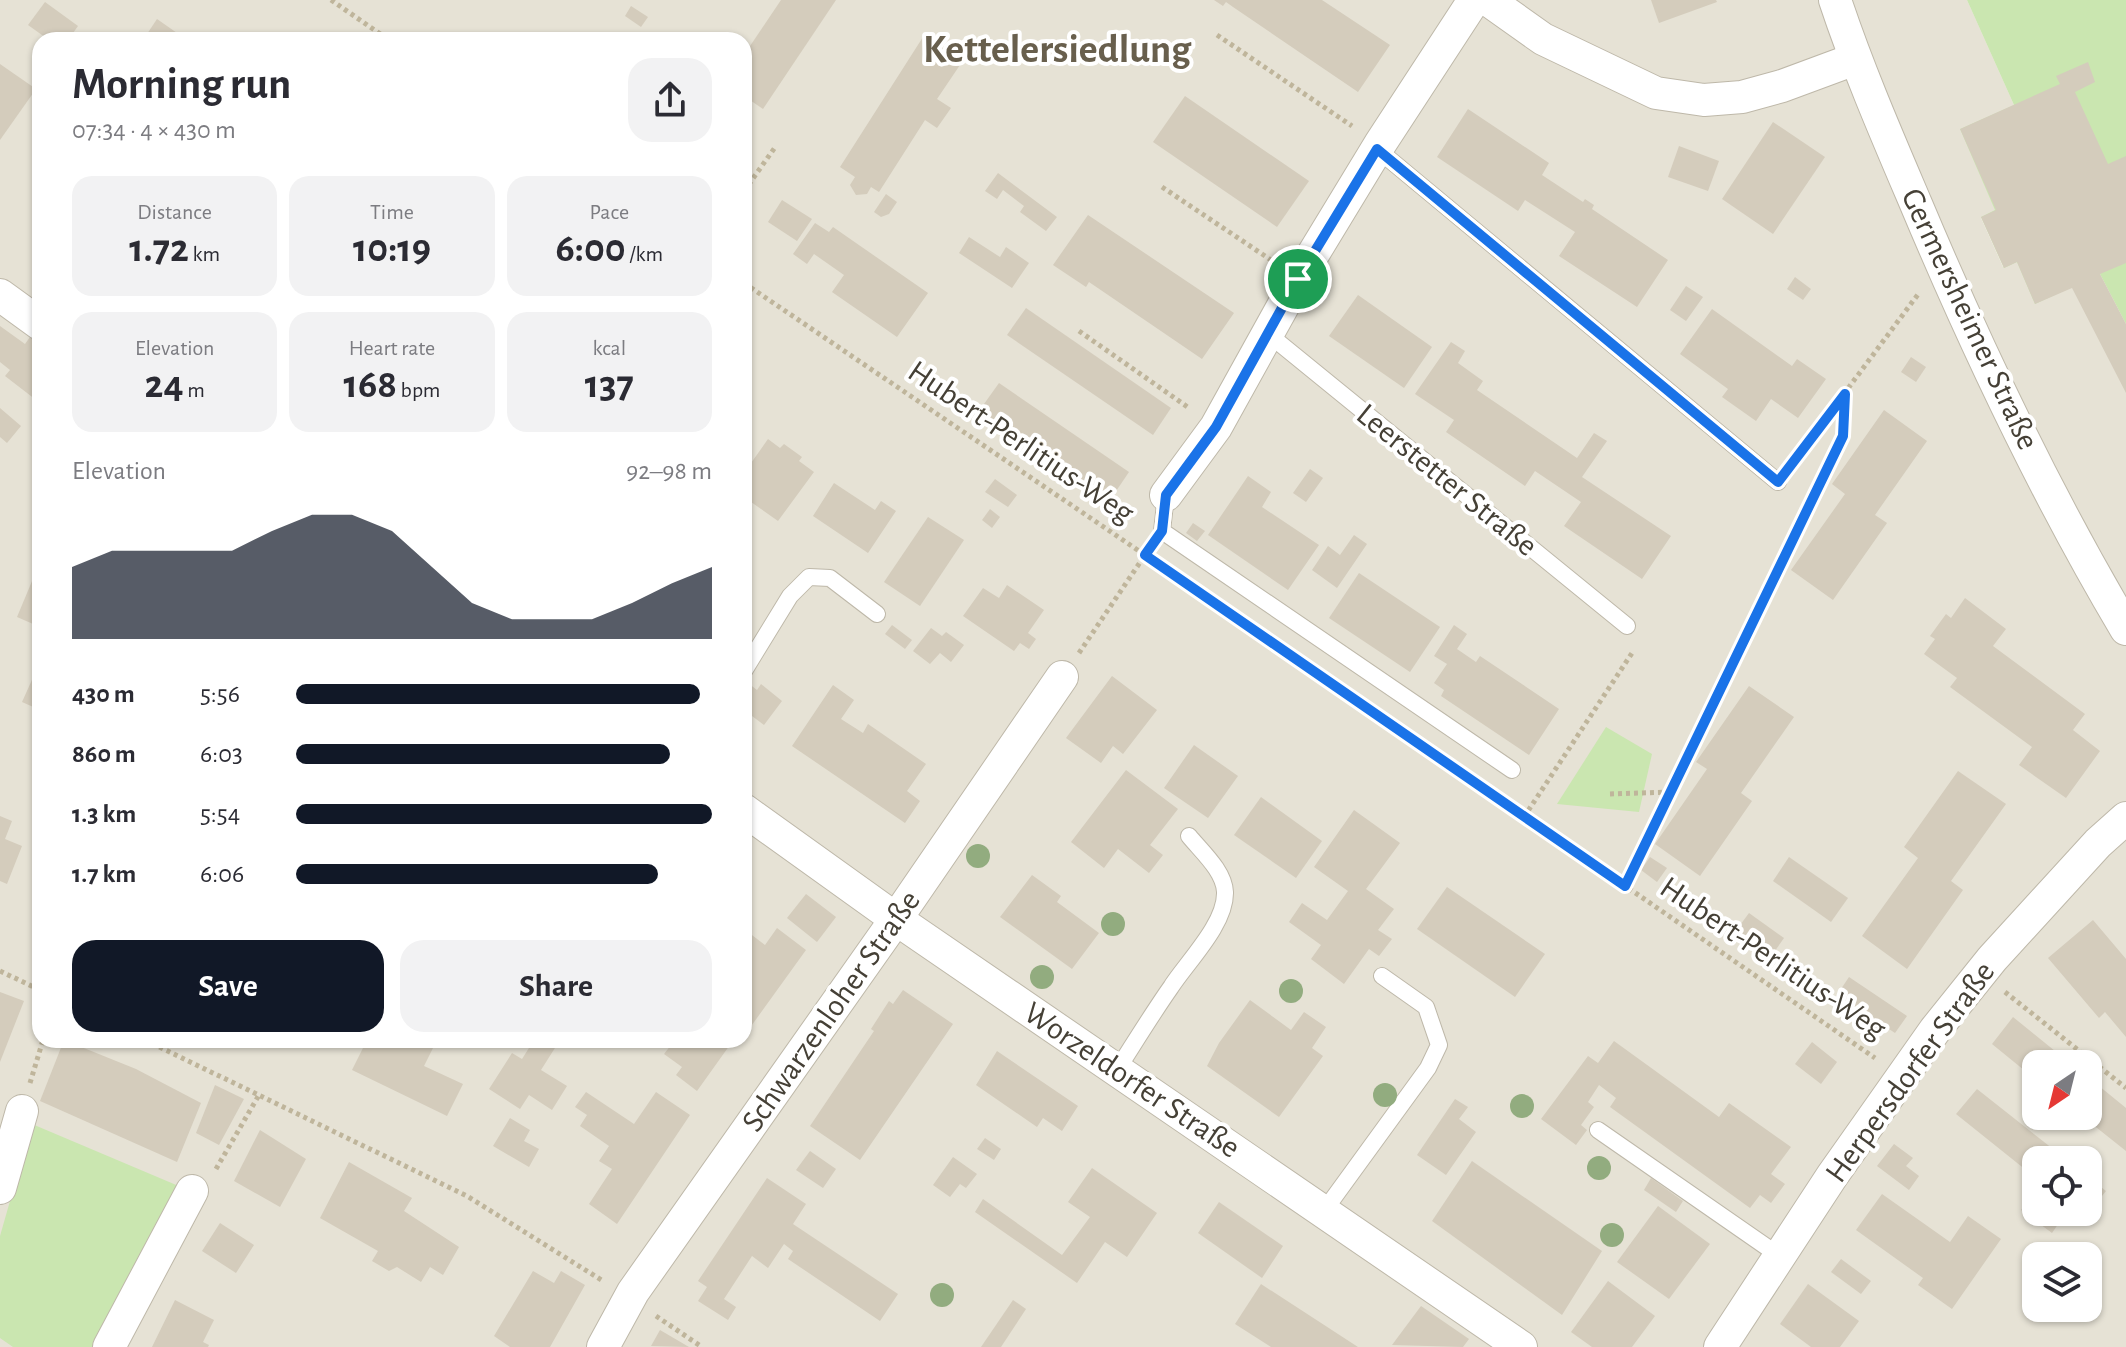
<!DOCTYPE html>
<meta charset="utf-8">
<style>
:root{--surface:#fff;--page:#f2f2f3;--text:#2b2b33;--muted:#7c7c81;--accent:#111827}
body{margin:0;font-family:"Alegreya Sans",sans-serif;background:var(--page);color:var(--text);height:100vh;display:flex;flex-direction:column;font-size:30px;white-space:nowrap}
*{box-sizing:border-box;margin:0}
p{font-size:26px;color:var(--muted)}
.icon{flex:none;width:44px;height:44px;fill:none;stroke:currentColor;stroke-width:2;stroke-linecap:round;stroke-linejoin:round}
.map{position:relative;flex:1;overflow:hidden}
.drawer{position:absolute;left:32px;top:32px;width:720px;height:1016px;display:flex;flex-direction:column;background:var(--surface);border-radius:24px;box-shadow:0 2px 6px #0004}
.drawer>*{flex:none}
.needle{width:52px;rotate:215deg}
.buttons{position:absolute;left:2022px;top:1050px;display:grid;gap:16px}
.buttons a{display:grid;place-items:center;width:80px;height:80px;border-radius:16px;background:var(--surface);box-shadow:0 2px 6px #0004;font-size:40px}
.pin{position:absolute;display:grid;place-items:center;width:68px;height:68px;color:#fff;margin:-34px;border:4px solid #fff;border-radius:50%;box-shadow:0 2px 8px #0007}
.round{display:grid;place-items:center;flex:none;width:84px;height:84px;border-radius:24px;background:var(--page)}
.summary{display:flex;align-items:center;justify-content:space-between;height:136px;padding:0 40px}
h1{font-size:44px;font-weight:700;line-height:60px}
.stats{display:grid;grid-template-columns:repeat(3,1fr);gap:12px;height:136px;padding:8px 40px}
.stats div{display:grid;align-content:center;border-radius:20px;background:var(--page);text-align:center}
.stats b{font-size:40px;font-weight:700}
.stats small{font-size:22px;font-weight:400}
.stats p{font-size:22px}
.chart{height:224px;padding:16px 40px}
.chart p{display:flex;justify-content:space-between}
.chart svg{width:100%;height:144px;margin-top:8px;fill:var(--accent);opacity:.7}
.primary-button{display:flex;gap:16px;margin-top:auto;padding:16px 40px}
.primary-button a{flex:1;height:92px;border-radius:24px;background:var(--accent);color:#fff;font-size:32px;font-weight:700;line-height:92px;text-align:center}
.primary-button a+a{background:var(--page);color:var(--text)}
ul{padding:0 40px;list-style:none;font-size:26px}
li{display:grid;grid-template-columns:128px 96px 1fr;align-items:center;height:60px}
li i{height:20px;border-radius:10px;background:var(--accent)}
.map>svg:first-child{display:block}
.residential{fill:#e6e2d5;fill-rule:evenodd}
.green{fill:#cae6b0}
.building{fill:#d4ccbc}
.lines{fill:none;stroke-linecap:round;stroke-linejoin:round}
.service-casing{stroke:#beb8a9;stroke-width:18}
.minor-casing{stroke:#beb8a9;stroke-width:34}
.path{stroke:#bfb59b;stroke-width:5;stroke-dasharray:4 4;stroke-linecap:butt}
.service{stroke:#fff;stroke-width:16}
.minor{stroke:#fff;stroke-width:32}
.tree{fill:#92ac7f}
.route-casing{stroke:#fff;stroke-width:16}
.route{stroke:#1a73e8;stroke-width:10}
.labels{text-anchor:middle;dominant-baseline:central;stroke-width:8;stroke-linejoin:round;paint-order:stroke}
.street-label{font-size:32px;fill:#454036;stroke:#fff}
.district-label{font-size:40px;font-weight:bold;fill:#685f4d;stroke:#fff}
</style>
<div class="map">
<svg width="2126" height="1347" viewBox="0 0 2126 1347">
<rect width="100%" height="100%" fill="#f3f0e6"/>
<path class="residential" d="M0,0H1967L2014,105L1960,129L1996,210L1981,218L2003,267L2017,262L2100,274L2126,324V1347H0ZM40,40H744V1040H40ZM2036,1064H2088V1116H2036ZM2036,1160H2088V1212H2036ZM2036,1256H2088V1308H2036Z"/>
<g class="green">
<path d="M1967,0H2126V324L2100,274L2035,304L2017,262L2004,268L1981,217L1995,210L1960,129L2014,105Z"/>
<path d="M1606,727L1652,754L1639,812L1557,804Z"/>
<path d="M32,1124L181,1187L99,1347H13L0,1338V1236Z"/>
</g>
<g class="building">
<path d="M781,0H836L763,109L744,96V55Z"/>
<path d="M1214,0H1322L1390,45L1358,92L1233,7L1226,2L1223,6Z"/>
<path d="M1651,0H1716L1717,2L1659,23Z"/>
<path d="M45,2L78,26L68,40H49L28,25Z"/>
<path d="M631,6L648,17L641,27L625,16Z"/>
<path d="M157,19L187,40H143Z"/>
<path d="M923,37L962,62L937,99L951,108L937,128L925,120L879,192L871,187L867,194L856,195L850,185L855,177L840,167Z"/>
<path d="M1147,42L1160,51L1151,66L1137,56Z"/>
<path d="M2088,62L2095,82L2075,92L2108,164L2126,156V263L2100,274L2126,324V393L2072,288L2035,304L2017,262L2004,268L1981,217L1996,210L1960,129L2060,84L2056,76Z"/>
<path d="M0,64L36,89L0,140Z"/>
<path d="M1185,96L1309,181L1277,227L1153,142Z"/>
<path d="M1468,109L1549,163L1542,175L1583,202L1585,199L1594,205L1592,209L1668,260L1637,307L1559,256L1575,232L1525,200L1518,211L1437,157Z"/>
<path d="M1773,122L1825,157L1773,234L1722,199Z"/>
<path d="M1679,146L1719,161L1708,191L1668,177Z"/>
<path d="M998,173L1057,217L1046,231L1020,212L1024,206L1003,190L997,199L985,191Z"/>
<path d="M886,194L897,202L889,214L881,217L874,212Z"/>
<path d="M782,200L812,219L797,241L768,222Z"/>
<path d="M1088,215L1234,313L1202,359L1089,282L1086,287L1053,265Z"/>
<path d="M815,223L829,232L833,227L928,293L897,337L832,292L844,275L814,254L807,264L793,254Z"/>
<path d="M969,237L1000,257L1006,247L1029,263L1012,288L959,253Z"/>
<path d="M1795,277L1811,289L1803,300L1787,289Z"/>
<path d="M1686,286L1703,297L1686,321L1670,310Z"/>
<path d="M1358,295L1432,347L1404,388L1329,336Z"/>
<path d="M1026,308L1171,408L1153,435L1007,335Z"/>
<path d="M1712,309L1792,366L1797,359L1826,379L1798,418L1771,399L1756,421L1722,397L1728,389L1680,354Z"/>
<path d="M0,326L25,344L30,337L40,344V403L5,376L10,370L0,362Z"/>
<path d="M1451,342L1465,351L1458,363L1483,381L1477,390L1577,458L1594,433L1607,441L1582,477L1671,536L1642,579L1564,526L1581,502L1535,471L1525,486L1446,432L1454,420L1415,394Z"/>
<path d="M1911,357L1926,367L1916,382L1901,372Z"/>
<path d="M999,383L1129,472L1110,500L979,411Z"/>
<path d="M0,408L21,426L7,443L0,437Z"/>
<path d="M1884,410L1927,441L1875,515L1887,523L1833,600L1791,570L1845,494L1832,484Z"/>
<path d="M768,439L780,448L784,444L802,457L799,461L814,472L778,521L744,497V473Z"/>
<path d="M1310,469L1323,478L1306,502L1293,493Z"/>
<path d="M1248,476L1271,492L1262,507L1319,545L1288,590L1208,535Z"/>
<path d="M995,479L1017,495L1008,507L985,492Z"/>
<path d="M834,483L875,510L881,501L896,511L868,553L813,516Z"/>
<path d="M990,509L1000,517L992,528L982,520Z"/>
<path d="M928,517L964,540L920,606L884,582Z"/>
<path d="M1193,523L1205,531L1197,541L1186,533Z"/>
<path d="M1354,535L1367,544L1337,588L1312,570L1328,546L1340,555Z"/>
<path d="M40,562V627L17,617Z"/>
<path d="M1359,573L1440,627L1410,672L1329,618Z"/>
<path d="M1007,585L1044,610L1028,633L1036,639L1029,649L1020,643L1014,651L963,616L983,588L999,598Z"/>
<path d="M1965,598L2006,629L1993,646L2085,714L2073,730L2100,751L2066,798L2019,765L2032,747L1950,687L1957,678L1924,654L1935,639L1930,636L1946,614L1951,618Z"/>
<path d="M892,625L912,640L905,649L885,634Z"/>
<path d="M1454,625L1467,634L1457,649L1476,662L1480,656L1559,709L1529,755L1441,696L1444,690L1434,683L1447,664L1434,656Z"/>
<path d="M931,628L942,636L946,632L964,645L951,662L940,653L930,664L913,651Z"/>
<path d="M40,662V710L22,702Z"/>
<path d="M1112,676L1157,710L1123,754L1113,746L1101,763L1066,738Z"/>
<path d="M748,683L757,690L761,684L782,701L764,725L744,710V688Z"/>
<path d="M833,685L854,700L841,719L863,733L868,724L926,764L907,791L920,801L905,823L792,746Z"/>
<path d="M1749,686L1794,717L1741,793L1752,801L1700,876L1655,844L1707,769L1696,762Z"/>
<path d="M1194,745L1238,776L1208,818L1164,788Z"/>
<path d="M1126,770L1178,809L1150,845L1163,855L1149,873L1118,849L1104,868L1071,842Z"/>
<path d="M1958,771L2006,804L1951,881L1963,890L1907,969L1862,936L1918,858L1904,847Z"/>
<path d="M1261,797L1322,841L1296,878L1234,835Z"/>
<path d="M1354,810L1400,843L1366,889L1394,909L1378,930L1392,939L1379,956L1369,949L1344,984L1311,959L1321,945L1289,922L1302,903L1327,920L1348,891L1314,867Z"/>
<path d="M0,816L12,821L5,839L22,846L7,884L0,881Z"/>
<path d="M1650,857L1667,868L1657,882L1641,870Z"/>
<path d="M1789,857L1848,898L1831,922L1773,881Z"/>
<path d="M1032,875L1061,896L1057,902L1099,933L1072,969L1000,917Z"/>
<path d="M1447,887L1545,954L1515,997L1417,929Z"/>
<path d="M806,894L836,917L817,942L787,918Z"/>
<path d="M1749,913L1784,938L1770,958L1735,932Z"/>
<path d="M2093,920L2126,959V1037L2105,1012L2099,1018L2048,958Z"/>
<path d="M777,928L806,950L744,1036V929L765,945Z"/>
<path d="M1849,977L1907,1016L1895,1033L1871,1017L1865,1026L1831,1004Z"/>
<path d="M903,990L953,1024L860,1160L810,1126L874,1031L871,1029L889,1001L893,1004Z"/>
<path d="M0,992L24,1001L0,1062Z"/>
<path d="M1250,1000L1291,1030L1304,1012L1326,1027L1312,1048L1323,1056L1279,1117L1207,1066L1219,1043Z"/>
<path d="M2013,1017L2034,1034L2071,1064H2036V1080L1992,1044Z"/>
<path d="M64,1040L136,1069L201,1103L177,1162L40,1101Z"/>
<path d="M367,1040L380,1044L381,1040H409L418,1044L419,1040H437L424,1066L463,1084L447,1116L352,1070Z"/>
<path d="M534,1040H560L541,1070L567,1086L552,1110L529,1095L520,1109L489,1089L512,1053L522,1059Z"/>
<path d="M675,1040H729L732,1042L697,1091L676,1075L682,1067L664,1054Z"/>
<path d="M1614,1041L1719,1117L1729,1103L1791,1147L1771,1174L1785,1184L1771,1203L1760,1195L1750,1208L1610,1107L1616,1098L1599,1085L1588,1102L1594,1107L1581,1125L1587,1130L1576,1145L1541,1119L1588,1056L1598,1063Z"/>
<path d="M1812,1042L1837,1062L1821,1084L1795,1064Z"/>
<path d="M997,1051L1078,1106L1062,1131L1043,1118L1037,1127L976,1085Z"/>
<path d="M2088,1077L2126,1108V1151L2082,1116H2088Z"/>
<path d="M215,1085L244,1099L219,1145L196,1133Z"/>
<path d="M1977,1089L2067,1160H2036V1178L1956,1114Z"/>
<path d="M586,1092L634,1124L656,1092L690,1115L617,1224L589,1204L612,1169L599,1161L609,1146L580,1126L587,1115L575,1107Z"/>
<path d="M1455,1099L1468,1107L1459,1119L1476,1132L1446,1175L1417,1155Z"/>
<path d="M510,1118L530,1130L524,1141L539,1149L529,1167L493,1146Z"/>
<path d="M260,1130L306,1159L280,1207L234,1181Z"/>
<path d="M985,1138L1001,1149L994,1160L977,1149Z"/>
<path d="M1894,1144L1913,1158L1906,1166L1919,1176L1909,1190L1877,1166Z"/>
<path d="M810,1151L836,1169L823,1188L796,1170Z"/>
<path d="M953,1157L977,1174L966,1188L960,1184L950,1197L933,1185Z"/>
<path d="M1472,1161L1602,1251L1562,1315L1432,1221Z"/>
<path d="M349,1162L412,1198L404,1211L459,1247L443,1275L430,1267L421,1282L397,1267L389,1271L372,1261L378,1251L320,1218Z"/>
<path d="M1092,1168L1157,1213L1127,1257L1105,1242L1077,1283L975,1212L983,1199L1062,1255L1090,1217L1068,1202Z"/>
<path d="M2088,1177L2106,1191L2085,1217L2079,1212H2088Z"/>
<path d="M767,1178L806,1204L793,1224L898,1294L880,1321L788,1259L793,1251L784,1244L768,1268L752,1256L724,1299L736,1307L728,1320L698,1301L707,1287L698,1281Z"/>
<path d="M1651,1178L1683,1201L1676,1212L1644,1190Z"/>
<path d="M1882,1194L1950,1242L1968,1216L2001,1239L1952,1309L1918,1285L1923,1278L1856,1230Z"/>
<path d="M2033,1195L2036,1197V1212H2055L2063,1217L2052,1233L2021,1210Z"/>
<path d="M1219,1202L1283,1246L1262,1278L1198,1233Z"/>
<path d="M1658,1206L1710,1244L1669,1299L1617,1262Z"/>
<path d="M220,1223L254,1245L236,1273L202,1251Z"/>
<path d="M1841,1259L1871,1281L1861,1294L1831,1272Z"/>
<path d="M533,1271L554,1283L561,1271L585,1285L550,1347H510L494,1336Z"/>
<path d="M1608,1281L1655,1316L1632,1347H1592L1571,1332Z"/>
<path d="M1261,1284L1358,1347H1271L1235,1324Z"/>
<path d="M1808,1284L1859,1321L1840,1347H1811L1780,1324Z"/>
<path d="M175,1300L214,1320L203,1342L209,1345L208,1347H152Z"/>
<path d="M1013,1300L1026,1309L1001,1347H981Z"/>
<path d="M1421,1306L1469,1339L1463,1347L1392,1345Z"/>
<path d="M660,1330L689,1347L651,1346Z"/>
</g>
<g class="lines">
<g class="service-casing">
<g id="service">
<path d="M1377,149L1778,482"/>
<path d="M1267,333L1627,626"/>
<path d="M1166,495L1162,531L1512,770"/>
<path d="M744,671L790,596L809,577L830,578L877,614"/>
<path d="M1117,1070C1135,1042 1152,1014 1171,987C1187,962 1226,924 1225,892C1224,871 1202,852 1189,836"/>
<path d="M1598,1130L1781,1257"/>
<path d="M1324,1211L1428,1068L1439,1045L1426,1007L1382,976"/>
</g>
</g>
<g class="minor-casing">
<g id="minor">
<path d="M1488,0L1543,39L1656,93L1704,100L1742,97L1782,86L1855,59"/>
<path d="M1835,0C1858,69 1887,136 1916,204C1977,349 2045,493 2126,629"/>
<path d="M0,295L40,324"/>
<path d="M1166,495L1216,427L1298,279L1380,144L1474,0"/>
<path d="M744,810L896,919L1521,1347"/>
<path d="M0,1188L22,1111"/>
<path d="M109,1347L192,1191"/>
<path d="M603,1347L633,1292L896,919L1062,677"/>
<path d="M1720,1347L1832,1176L1935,1030L1992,959L2098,843L2126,818"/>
</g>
</g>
<g class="path">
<path d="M331,0L389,40"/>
<path d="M1217,35L1352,126"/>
<path d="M1162,187L1271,260"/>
<path d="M744,191L776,146"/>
<path d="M744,283L1145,555L1875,1058"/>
<path d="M1079,331L1189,408"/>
<path d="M1791,465L1919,293"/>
<path d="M1079,653L1147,552"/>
<path d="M1610,794L1671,792"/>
<path d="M1524,817L1634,650"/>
<path d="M1625,886L1843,436L1845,394"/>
<path d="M0,971L40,990"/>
<path d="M2005,992L2126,1088"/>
<path d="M145,1040L467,1196L603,1281"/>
<path d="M30,1083L43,1040"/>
<path d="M216,1169L259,1095"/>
<path d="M656,1316L702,1347"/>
</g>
<use href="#service" class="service"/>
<use href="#minor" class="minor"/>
</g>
<g class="tree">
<circle cx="978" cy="856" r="12"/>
<circle cx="1113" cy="924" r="12"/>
<circle cx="1042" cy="977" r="12"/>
<circle cx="1291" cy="991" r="12"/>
<circle cx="1385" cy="1095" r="12"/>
<circle cx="1522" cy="1106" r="12"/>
<circle cx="1599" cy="1168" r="12"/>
<circle cx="1612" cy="1235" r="12"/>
<circle cx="942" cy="1295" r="12"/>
</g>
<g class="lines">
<g class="route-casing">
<path id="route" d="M1377,149L1778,482L1845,394L1843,436L1625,886L1145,555L1162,531L1166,495L1216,427L1298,279Z"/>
</g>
<use href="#route" class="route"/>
</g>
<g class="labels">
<g class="street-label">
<text transform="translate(1970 319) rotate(65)">Germersheimer Straße</text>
<text transform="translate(1021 442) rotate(34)">Hubert-Perlitius-Weg</text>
<text transform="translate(1447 480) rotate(39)">Leerstetter Straße</text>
<text transform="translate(1773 958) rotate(34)">Hubert-Perlitius-Weg</text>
<text transform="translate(831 1011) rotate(-55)">Schwarzenloher Straße</text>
<text transform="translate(1910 1072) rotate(-54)">Herpersdorfer Straße</text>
<text transform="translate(1132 1080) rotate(34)">Worzeldorfer Straße</text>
</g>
<g class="district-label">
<text x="1057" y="50">Kettelersiedlung</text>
</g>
</g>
</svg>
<div class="buttons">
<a><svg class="needle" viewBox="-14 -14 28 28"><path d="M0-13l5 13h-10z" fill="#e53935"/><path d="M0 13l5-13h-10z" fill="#7c7c81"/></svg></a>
<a><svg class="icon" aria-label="locate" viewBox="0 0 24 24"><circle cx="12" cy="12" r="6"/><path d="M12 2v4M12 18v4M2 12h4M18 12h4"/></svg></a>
<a><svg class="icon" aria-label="layers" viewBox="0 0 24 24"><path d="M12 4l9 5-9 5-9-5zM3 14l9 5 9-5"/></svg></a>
</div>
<div class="pin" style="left:1298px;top:279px;background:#1e9e55"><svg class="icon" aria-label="arrive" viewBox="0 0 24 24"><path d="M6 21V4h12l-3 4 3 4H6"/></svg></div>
<section class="drawer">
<div class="summary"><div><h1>Morning run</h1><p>07:34 · 4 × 430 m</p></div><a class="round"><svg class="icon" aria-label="share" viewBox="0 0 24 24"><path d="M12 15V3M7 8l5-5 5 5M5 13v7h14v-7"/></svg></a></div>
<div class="stats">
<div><p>Distance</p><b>1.72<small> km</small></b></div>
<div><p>Time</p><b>10:19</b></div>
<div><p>Pace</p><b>6:00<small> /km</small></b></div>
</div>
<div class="stats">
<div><p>Elevation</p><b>24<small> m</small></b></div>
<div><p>Heart rate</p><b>168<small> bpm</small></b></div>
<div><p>kcal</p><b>137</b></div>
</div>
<div class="chart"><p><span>Elevation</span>92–98 m</p>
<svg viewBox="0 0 160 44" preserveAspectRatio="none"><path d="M0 44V22L10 17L20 17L30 17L40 17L50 11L60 6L70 6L80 11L90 22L100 33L110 38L120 38L130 38L140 33L150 27L160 22V44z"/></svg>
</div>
<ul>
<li><b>430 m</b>5:56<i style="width:97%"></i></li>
<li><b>860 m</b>6:03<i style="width:90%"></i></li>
<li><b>1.3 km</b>5:54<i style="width:100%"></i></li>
<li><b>1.7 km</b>6:06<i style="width:87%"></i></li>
</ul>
<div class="primary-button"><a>Save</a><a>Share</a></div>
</section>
</div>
